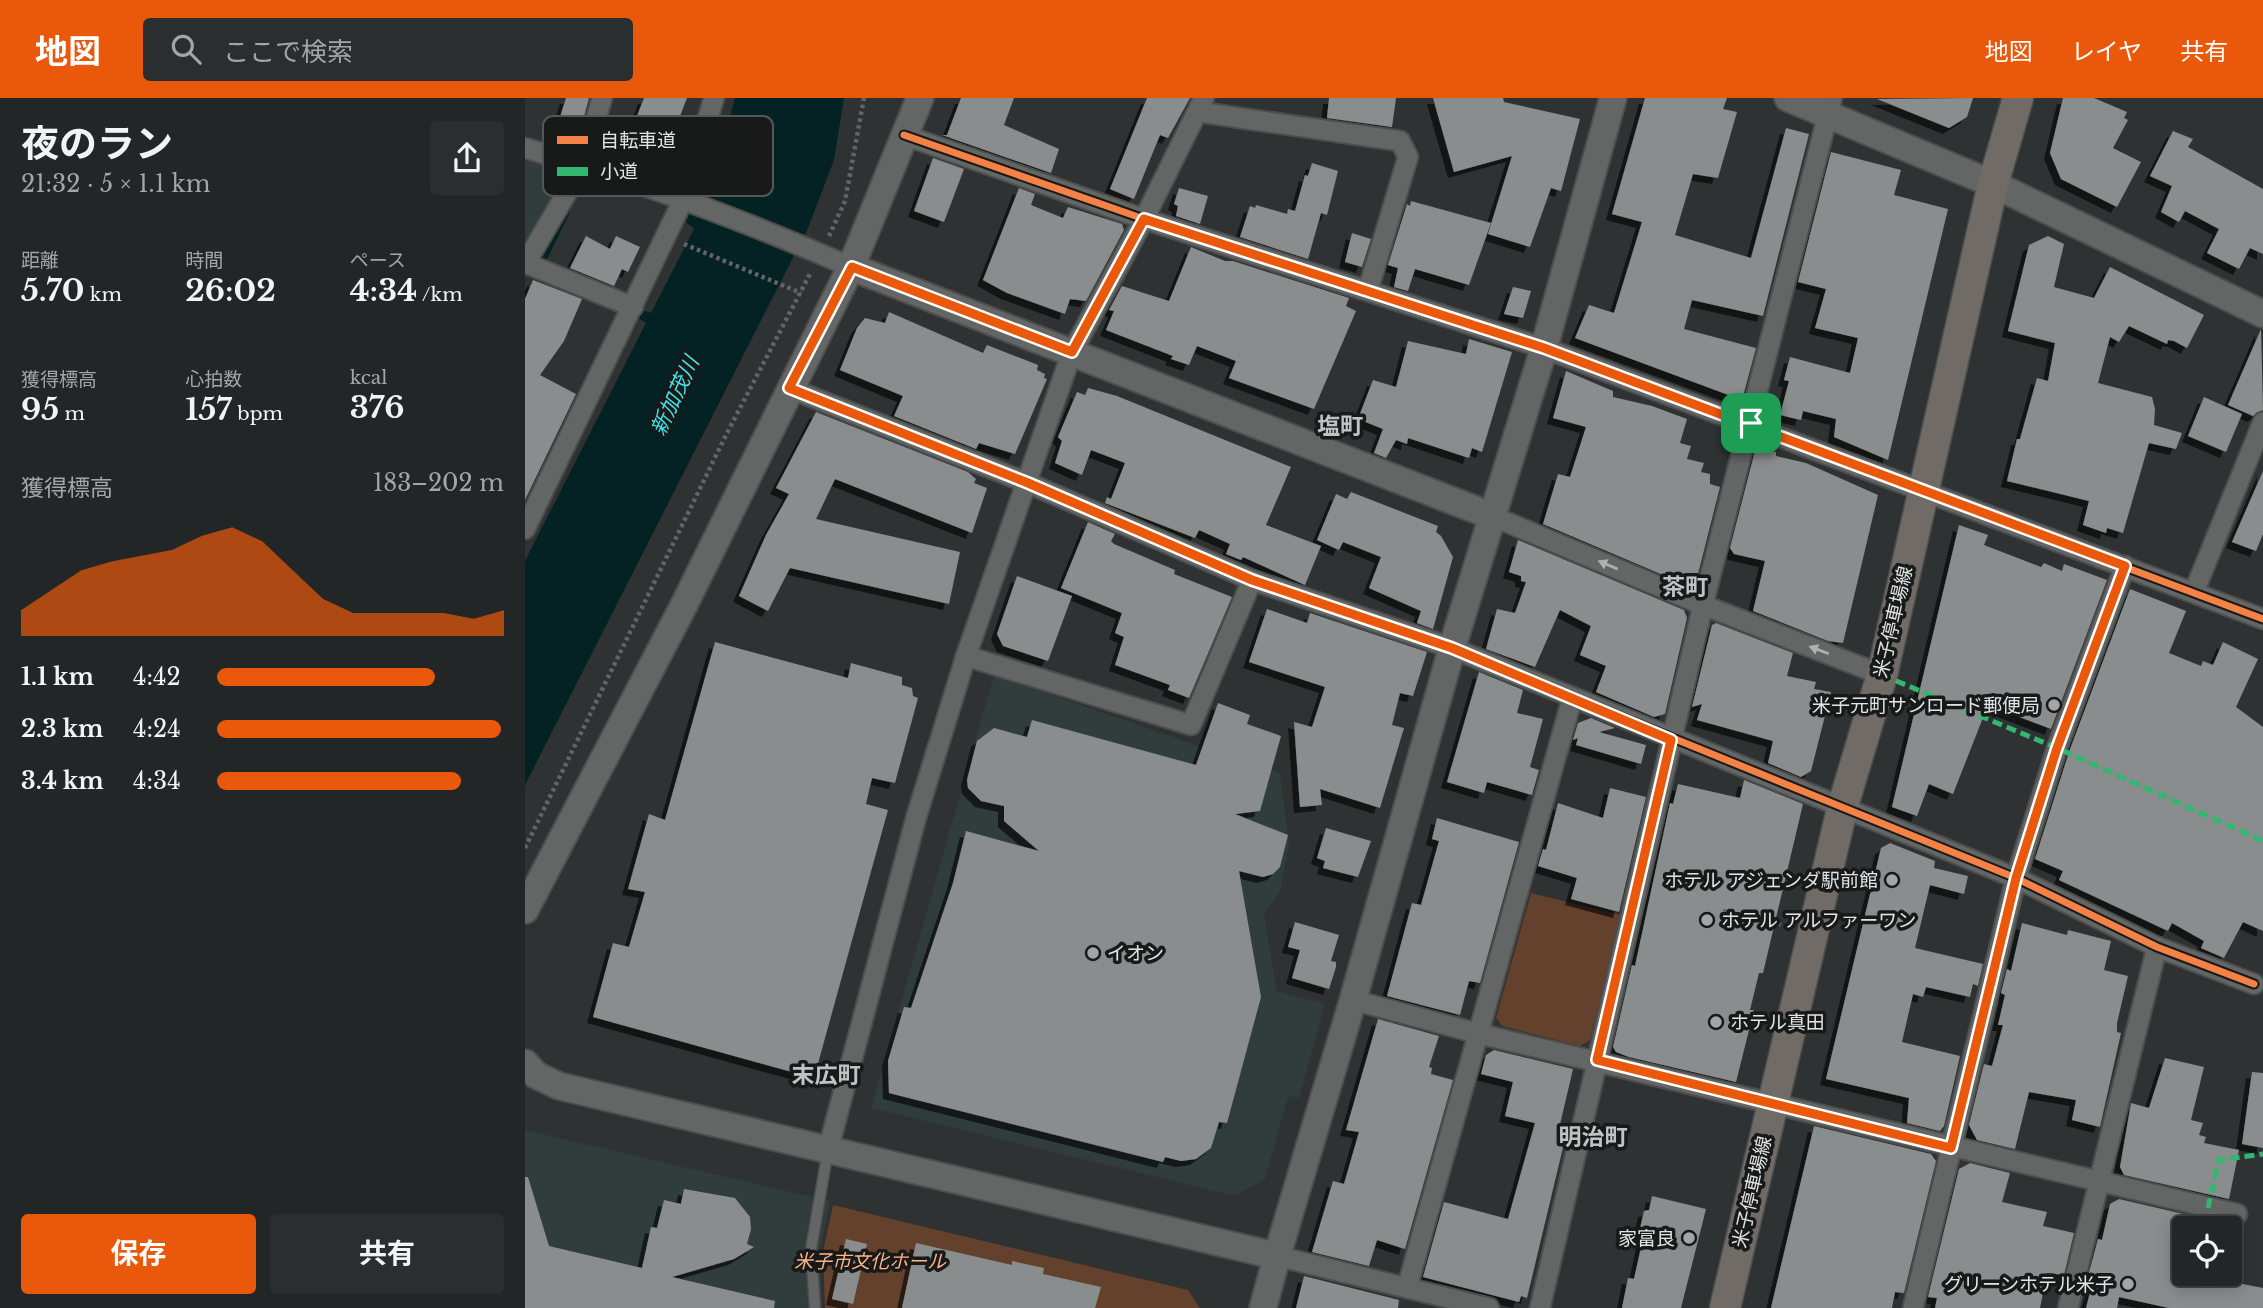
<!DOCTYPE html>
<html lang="ja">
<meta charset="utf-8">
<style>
:root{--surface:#232626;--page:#2b2e2e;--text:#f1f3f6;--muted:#a3a5a7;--line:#404343;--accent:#ea580c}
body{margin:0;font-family:"Libre Baskerville","Noto Sans JP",serif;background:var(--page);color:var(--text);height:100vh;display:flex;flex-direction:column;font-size:26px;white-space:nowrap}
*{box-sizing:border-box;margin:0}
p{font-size:23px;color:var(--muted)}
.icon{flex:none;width:38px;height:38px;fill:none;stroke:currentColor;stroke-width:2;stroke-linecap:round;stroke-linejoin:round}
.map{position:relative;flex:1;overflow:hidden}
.panel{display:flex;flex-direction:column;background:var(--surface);width:525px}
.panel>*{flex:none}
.tools{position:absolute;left:1647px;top:1118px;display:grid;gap:14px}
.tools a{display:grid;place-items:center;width:70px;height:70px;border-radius:7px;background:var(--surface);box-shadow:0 4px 18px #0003,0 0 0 2px var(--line);font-size:35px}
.pin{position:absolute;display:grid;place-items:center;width:60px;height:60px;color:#fff;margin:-30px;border-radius:14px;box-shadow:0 4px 10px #0006}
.round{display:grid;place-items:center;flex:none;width:74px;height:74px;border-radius:7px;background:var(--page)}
.headline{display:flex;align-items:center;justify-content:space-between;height:119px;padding:0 21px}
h1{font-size:38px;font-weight:700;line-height:52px}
.figures{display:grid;grid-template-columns:repeat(3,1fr);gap:10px;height:119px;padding:7px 21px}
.figures div{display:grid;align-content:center}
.figures b{font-size:30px;font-weight:700}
.figures small{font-size:19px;font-weight:400}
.figures p{font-size:19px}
.chart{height:196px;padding:14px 21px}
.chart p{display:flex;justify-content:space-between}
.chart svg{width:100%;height:126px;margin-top:7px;fill:var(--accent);opacity:.7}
.button{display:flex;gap:14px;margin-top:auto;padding:14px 21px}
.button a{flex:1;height:80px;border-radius:7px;background:var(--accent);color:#fff;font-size:28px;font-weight:700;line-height:80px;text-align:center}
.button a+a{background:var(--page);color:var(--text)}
ul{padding:0 21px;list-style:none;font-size:23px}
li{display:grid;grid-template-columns:112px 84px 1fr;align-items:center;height:52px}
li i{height:18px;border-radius:9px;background:var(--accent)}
header{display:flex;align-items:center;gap:42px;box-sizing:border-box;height:98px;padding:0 35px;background:var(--accent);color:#fff}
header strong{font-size:33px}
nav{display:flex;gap:38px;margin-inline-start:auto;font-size:24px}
.search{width:490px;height:63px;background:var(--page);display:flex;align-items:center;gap:18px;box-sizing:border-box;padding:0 24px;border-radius:7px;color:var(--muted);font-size:26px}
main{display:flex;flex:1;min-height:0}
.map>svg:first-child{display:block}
.built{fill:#313c3c}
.green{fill:#63412c}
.water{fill:#042223}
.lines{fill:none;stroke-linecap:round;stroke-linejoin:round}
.stream{stroke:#042223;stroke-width:7}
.building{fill:#8a8d8d;filter:url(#shadow)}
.lane-casing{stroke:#4c4e4e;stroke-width:13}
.street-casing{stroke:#4c4e4e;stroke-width:23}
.secondary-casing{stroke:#4c4e4e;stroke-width:30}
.primary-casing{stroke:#4c4e4e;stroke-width:33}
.path{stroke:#636464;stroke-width:4.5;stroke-dasharray:3.5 3.5;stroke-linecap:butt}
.lane{stroke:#646565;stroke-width:10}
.street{stroke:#646565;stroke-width:19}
.secondary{stroke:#646565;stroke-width:26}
.primary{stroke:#706b66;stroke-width:30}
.quiet{stroke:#33b770;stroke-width:5;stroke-dasharray:10 5;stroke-linecap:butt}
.cycleway-casing{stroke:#181a1a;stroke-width:11}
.cycleway{stroke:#f48246;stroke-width:7}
.oneway{fill:#afb1b1}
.route-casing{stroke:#fff;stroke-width:14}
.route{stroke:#ea580c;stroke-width:9}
.poi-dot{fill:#a3a6a6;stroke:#181a1a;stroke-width:2.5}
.labels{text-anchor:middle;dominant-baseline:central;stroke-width:7;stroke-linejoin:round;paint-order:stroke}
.street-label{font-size:19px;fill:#e1e4e4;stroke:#181a1a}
.poi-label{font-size:19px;fill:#e1e4e4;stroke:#181a1a;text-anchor:end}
.park-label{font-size:19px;font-style:italic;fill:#fdb388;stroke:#181a1a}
.water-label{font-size:21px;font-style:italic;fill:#41e4e8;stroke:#181a1a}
.quarter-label{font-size:23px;font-weight:bold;fill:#bec4c4;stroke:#181a1a}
.key{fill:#181a1a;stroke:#545757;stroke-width:2}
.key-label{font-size:19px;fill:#e1e4e4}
</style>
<header>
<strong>地図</strong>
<div class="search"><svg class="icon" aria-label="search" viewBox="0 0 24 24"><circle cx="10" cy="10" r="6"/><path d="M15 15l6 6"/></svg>ここで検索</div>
<nav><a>地図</a><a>レイヤ</a><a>共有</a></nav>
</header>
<main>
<section class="panel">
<div class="headline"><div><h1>夜のラン</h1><p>21:32 · 5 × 1.1 km</p></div><a class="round"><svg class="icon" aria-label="share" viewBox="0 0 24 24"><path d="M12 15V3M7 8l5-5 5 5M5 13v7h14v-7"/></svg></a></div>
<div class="figures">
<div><p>距離</p><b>5.70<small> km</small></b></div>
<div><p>時間</p><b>26:02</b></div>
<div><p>ペース</p><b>4:34<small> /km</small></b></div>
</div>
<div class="figures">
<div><p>獲得標高</p><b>95<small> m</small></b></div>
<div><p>心拍数</p><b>157<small> bpm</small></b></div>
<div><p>kcal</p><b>376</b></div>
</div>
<div class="chart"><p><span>獲得標高</span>183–202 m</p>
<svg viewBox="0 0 160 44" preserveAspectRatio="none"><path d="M0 44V35L10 28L20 21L30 18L40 16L50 14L60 9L70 6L80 11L90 21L100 31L110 36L120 36L130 36L140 36L150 38L160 35V44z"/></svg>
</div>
<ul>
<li><b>1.1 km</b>4:42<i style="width:76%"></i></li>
<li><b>2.3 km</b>4:24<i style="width:99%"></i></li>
<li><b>3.4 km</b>4:34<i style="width:85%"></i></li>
</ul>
<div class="button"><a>保存</a><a>共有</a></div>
</section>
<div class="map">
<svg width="1738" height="1210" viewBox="0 0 1738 1210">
<defs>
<filter id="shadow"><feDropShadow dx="-6" dy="6" stdDeviation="0" flood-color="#0009"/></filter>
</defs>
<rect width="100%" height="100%" fill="#2f3232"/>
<g class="built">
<path d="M0,59L42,71L0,150Z"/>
<path d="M469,577L755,676L764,745L755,794L739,817L752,893L800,906L774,1000L763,998L740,1081L710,1098L346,1010Z"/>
<path d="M0,1032L305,1103L295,1153L297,1210H0Z"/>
</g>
<g class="green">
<path d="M1006,795L1095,817L1065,942L1055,948L977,928L971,920Z"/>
<path d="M308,1107L663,1192L675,1210H300L298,1154Z"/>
</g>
<path class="water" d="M210,0H319L309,62L283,130L0,687V463L121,225L113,220L118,212L126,215L169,131L161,124L176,81L188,82Z"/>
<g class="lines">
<path class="stream" d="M16,166L41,114"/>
</g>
<g class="building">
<path d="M41,0H64L50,52L27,45Z"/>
<path d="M119,0H162L138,62L121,56L118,67L95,62Z"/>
<path d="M436,0H489L479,27L534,51L526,75L417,37H422Z"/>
<path d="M622,0H665L643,40L635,37L609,101L585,91Z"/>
<path d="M804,0H871L867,29L802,20Z"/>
<path d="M908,0H978L979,4L1055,21L1036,93L1026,90L1005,149L963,136L987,58L929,74Z"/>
<path d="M1120,0H1202L1198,11L1212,14L1193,80L1168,76L1150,137L1226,160L1261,30L1284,36L1238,218L1167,202L1159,231L1231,250L1217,302L1050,240L1064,207L1089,215L1117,124L1087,116Z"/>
<path d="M1448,0L1442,19L1424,30L1352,1Z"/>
<path d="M1538,0H1569L1602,14L1599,20L1603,22L1588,50L1616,64L1592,109L1536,81L1525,55Z"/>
<path d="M1648,33L1668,41L1663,49L1738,91V156L1725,150L1714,171L1682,155L1694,131L1660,113L1654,124L1636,114L1647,88L1625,78Z"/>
<path d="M1306,54L1376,72L1369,97L1423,111L1363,362L1309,339L1311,321L1278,313L1276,322L1255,317L1264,283L1259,282L1265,259L1325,275L1333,240L1290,230L1301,191L1273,184Z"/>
<path d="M408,60L439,71L419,124L389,113Z"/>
<path d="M787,65L813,73L802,117L796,115L783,161L715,139L725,108L730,110L731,107L762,116L763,111L770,113L780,77L783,78Z"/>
<path d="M494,90L510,96L506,107L538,120L543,109L597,126L599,132L561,203L545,201L540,216L482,195L458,182Z"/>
<path d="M654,90L683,98L675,126L651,118L653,108L649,106Z"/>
<path d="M886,103L966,125L944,187L890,171L883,193L869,189L873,170L863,167L882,106L885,108Z"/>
<path d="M827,135L846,141L837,169L820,164Z"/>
<path d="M61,138L85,151L91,138L115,149L103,174L97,171L89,188L45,170Z"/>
<path d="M1523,138L1539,146L1529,189L1569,200L1585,169L1679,217L1662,250L1649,243L1643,242L1642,246L1604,228L1594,244L1585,239L1573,285L1627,299L1630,311L1629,327L1657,335L1651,351L1624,345L1598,435L1582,430L1581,435L1558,427L1564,403L1482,383L1492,341H1495L1512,280L1523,283L1530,245L1483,233L1504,147Z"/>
<path d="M666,149L700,163H708L824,200L821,208L831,213L789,311L704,280L711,263L672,248L664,267L646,261L648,258L581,232L589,213L584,212L597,188L644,203Z"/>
<path d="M8,182L57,201L39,243L15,277L51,296L0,402V201Z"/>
<path d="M988,189L1006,193L998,220L979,216Z"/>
<path d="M364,214L458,255L462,247L513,267L512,272L520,276L519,280L522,281L490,356L454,345L451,351L369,318L378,298L315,272L332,230L340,220L360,225Z"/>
<path d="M1736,231L1738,312L1728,318L1703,307Z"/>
<path d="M944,241L987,254L957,354L947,350L944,360L883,340L882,346L871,342L861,360L849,355L858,331L833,321L848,282L871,289L883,243L941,256Z"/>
<path d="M1041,273L1088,293V299L1127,308L1162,321L1155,345L1166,348L1162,361L1179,365L1176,374L1185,376V386L1195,389L1171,484L1164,488L1018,426L1033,376L1045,379L1061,329L1028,320Z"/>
<path d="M563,290L592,298L766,369L741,427L796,448L780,487L718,459L716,462L701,456L705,446L674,432L670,440L580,405L582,399L586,401L600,365L566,352L557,377L530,365L537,343L533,339L552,294L560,297Z"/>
<path d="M1679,299L1717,316L1701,354L1663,338Z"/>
<path d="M291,314L443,374L451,381L449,385L462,390L447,435L310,381L291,421L435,454L424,506L265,470L243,513L214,498L241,437L264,396L251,390Z"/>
<path d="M1231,349L1251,354V358L1281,365L1353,397L1318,545L1303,543L1228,513L1240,463L1209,456L1205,450Z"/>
<path d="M1738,373V436L1731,453L1707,444Z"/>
<path d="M826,394L913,428L911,434L916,438L928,459L908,531L892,525L896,513L844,490L856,459L818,444L814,452L792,442L811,396L822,401Z"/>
<path d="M563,424L590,436L586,443L589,446L650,472L649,476L707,499L664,600L643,592L645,587L590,567L599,539L590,535L597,515L536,490Z"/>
<path d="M1434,427L1463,437L1459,447L1516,469L1519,465L1537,473L1539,466L1582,482L1526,631L1463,607L1428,696L1404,686L1392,718L1367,709Z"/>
<path d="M993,442L1159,512L1162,520L1140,616L1129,619L1071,594L1081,568L1055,557L1066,528L1035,512L1010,569L961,551L972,511L990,515L1001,484L996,483V478L984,474Z"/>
<path d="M492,478L547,498L523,563L478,548L472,536Z"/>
<path d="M1605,491L1661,513L1644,555L1676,568L1678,563L1688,567L1698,544L1733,561L1711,609L1738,629V833L1718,824L1699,860L1676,850L1679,843L1647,825L1643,833L1534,782L1538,773L1510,761L1544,654Z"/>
<path d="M742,511L782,525L785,515L902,554L888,598L875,595L867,627L879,630L855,710L795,691L797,707L775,709L769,624L787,629L800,589L724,564Z"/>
<path d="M1191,525L1268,555L1262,578L1291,584L1289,591L1306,594L1286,673L1276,679L1243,665L1248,643L1172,622L1177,606L1167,609L1187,527Z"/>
<path d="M190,544L323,580L326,565L377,579V587L387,590L388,598L393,600L370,685L347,680L341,706L363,712L289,980L68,919L88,845L104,849L120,794L103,791L124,716L140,722Z"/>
<path d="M954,574L998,592L992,615L1018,621L1005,669L1014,672L1007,697L962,684L959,695L922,684Z"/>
<path d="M693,605L725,617L722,626L756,638L735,713L710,716L763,737L755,769L748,776L738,779L714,773L736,899L702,1025L694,1024L686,1050L671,1061L656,1063L640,1059L638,1064L364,995L363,963L379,909L386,910L428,785L441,733L514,753L479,723V708L456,703L443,690L442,682L452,643L469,630L502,639L507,622L671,667Z"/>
<path d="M1066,620L1090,630L1074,634L1121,647L1116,666L1051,647L1053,640L1048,642L1053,625Z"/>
<path d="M1219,682L1278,706L1238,875H1234L1225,912H1229L1211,984L1104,959L1091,954L1088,949L1107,867L1110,868L1145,705L1148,706L1153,686L1215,700Z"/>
<path d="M1085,690L1121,699L1094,814L1046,801L1052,780L1013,768L1018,751L1021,752L1033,705L1078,720Z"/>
<path d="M912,720L994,744L955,885L944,883L935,917L862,898L887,805L896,807L914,743L907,741Z"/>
<path d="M801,730L846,743L833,779L798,770L800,763L792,760Z"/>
<path d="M1365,745L1410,763L1409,770L1443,778L1439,796L1405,787L1390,850L1458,866L1453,888L1448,886L1445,899L1401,889L1398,899L1388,896L1377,944L1435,958L1419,1028L1415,1033L1382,1025L1384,1000L1301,981L1356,750Z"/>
<path d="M770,824L814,837L806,863L811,864V869L804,891L767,880L775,852L763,849Z"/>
<path d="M1497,825L1542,837L1543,832L1586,843L1579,872L1603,878L1592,925V934L1596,935L1575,1029L1547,1022L1551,1002L1504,994L1490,1051L1452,1042L1444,1027L1459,966L1467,968L1478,927H1473L1480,897L1476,895L1482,871L1486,873Z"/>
<path d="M853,921L914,938L904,969L907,970L906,976L928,982L880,1151L852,1142L844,1168L787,1154L808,1083L819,1086L834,1034L821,1032Z"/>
<path d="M969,952L1048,971L1033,1035L1041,1037L1002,1200L996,1198L994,1204L898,1179L919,1104L983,1121L1010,1025L980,1018L988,984L956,976L961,957Z"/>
<path d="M1640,960L1679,969L1666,1022L1678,1025L1674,1037L1681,1039L1679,1045L1714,1052L1704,1101L1599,1077L1595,1069L1606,1005L1624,1010Z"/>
<path d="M1727,974L1738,975V1050L1717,1046Z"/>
<path d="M1289,1028L1406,1056L1411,1063L1379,1195L1370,1194L1367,1210H1246Z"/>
<path d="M1445,1065L1485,1075L1477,1104L1522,1114L1518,1128L1549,1135L1539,1177L1522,1175L1515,1210H1410L1412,1200L1403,1199L1434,1071Z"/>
<path d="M0,1079H3L24,1148L117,1170L126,1129L132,1130L139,1102L156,1106L159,1091L210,1100L225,1119L226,1131L222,1146L229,1149L209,1161L147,1179L250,1203L249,1210H0Z"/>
<path d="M1127,1098L1181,1111L1156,1210H1097L1103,1180L1109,1181L1119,1136L1114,1135L1119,1113L1124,1112Z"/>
<path d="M1594,1101L1680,1121L1678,1130H1659V1176H1683L1682,1179L1738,1190V1210H1644L1594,1199L1592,1210H1561L1568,1183L1562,1182L1573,1141L1577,1142L1585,1106Z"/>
<path d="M321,1141L342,1146L328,1206L307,1201Z"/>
<path d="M391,1145L487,1167V1163L519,1170L518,1176L576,1189L570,1210H377Z"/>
<path d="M779,1178L874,1202L873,1210H771Z"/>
</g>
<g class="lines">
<g class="lane-casing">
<path id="lane" d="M290,1210L286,1151L303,1052"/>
</g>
<g class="street-casing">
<g id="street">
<path d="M674,14L875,43L883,59L843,192"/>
<path d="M379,37L619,121L1019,250L1738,521"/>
<path d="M0,50C112,82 220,123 326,169"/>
<path d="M0,165L108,209"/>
<path d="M0,166L58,67L77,0"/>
<path d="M264,290L503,385L727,482L927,550L1491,780L1632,849L1729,886"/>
<path d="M967,418L1178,507L1357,577"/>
<path d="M0,431L158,102L189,0"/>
<path d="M1669,494L1738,324"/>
<path d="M441,558L666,627L727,482"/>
<path d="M828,902L955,936L1712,1116"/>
<path d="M303,1052L391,720L441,558L547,254L619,121L679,0"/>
<path d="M752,1158L964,1210"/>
<path d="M882,1190L1047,601"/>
<path d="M1015,1210L1178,507L1307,0"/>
<path d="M1388,1210L1491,780L1532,650L1600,468"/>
<path d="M1543,1210L1632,849"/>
</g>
</g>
<g class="secondary-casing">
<g id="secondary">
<path d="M1263,0L1468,86L1738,216"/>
<path d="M326,169L967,418"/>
<path d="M0,812L159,507L326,169L395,0"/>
<path d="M0,965L11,977L34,988L752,1158L738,1210"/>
<path d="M752,1158L828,902L927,550L1019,250L1088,0"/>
</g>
</g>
<g class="primary-casing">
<path id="primary" d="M1200,1210L1317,711L1357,577L1468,86L1493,0"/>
</g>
<g class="path">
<path d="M304,138L320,103L339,0"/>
<path d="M159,146L276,195"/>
<path d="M0,750L202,335L286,174"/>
<path d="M1198,813L1259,827"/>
</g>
<use href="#lane" class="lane"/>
<use href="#street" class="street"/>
<use href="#secondary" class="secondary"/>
<use href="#primary" class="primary"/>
<g class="quiet">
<path d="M1357,577L1532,650L1738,743"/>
<path d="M1683,1110L1694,1062L1738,1056"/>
</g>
<g class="cycleway-casing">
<g id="cycleway">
<path d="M379,37L619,121L1019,250L1738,521"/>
<path d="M264,290L503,385L727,482L927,550L1491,780L1632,849L1729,886"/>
</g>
</g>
<use href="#cycleway" class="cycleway"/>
</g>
<defs><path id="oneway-solid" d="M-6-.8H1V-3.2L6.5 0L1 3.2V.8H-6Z" transform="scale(1.75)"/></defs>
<g class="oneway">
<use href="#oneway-solid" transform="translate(1083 467) rotate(-157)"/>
<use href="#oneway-solid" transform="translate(1294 552) rotate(-159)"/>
</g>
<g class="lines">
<g class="route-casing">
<path id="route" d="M619,121L1019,250L1600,468L1532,650L1491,780L1426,1050L1072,962L1146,642L927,550L727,482L503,385L264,290L327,169L547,254Z"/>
</g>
<use href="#route" class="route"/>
</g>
<g class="poi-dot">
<circle cx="1529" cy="607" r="7"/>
<circle cx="1367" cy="782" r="7"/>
<circle cx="1182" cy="822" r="7"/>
<circle cx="568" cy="855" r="7"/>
<circle cx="1191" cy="924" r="7"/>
<circle cx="1164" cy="1140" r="7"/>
<circle cx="1603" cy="1186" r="7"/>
</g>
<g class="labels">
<g class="street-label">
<text transform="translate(1368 524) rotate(-77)">米子停車場線</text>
<text transform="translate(1227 1094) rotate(-77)">米子停車場線</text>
</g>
<g class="poi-label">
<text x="1515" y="607">米子元町サンロード郵便局</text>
<text x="1353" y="782">ホテル アジェンダ駅前館</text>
<text x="1196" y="822" text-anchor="start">ホテル アルファーワン</text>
<text x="582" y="855" text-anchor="start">イオン</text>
<text x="1205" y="924" text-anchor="start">ホテル真田</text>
<text x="1150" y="1140">家富良</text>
<text x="1589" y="1186">グリーンホテル米子</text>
</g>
<g class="park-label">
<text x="345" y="1163">米子市文化ホール</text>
</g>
<g class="water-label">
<text transform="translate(150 298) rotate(-65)">新加茂川</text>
</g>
<g class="quarter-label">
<text x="815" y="328">塩町</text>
<text x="1160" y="489">茶町</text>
<text x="301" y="977">末広町</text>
<text x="1068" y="1039">明治町</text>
</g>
</g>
<rect x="18" y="18" width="230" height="80" rx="10" class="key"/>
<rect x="32" y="38" width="31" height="8" fill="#f48246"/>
<rect x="32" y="69" width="31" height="9" fill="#33b770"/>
<g class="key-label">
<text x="75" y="49">自転車道</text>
<text x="75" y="80">小道</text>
</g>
</svg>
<div class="tools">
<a><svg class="icon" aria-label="locate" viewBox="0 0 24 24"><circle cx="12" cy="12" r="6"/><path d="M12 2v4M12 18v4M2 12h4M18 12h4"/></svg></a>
</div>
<div class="pin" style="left:1226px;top:325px;background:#1e9e55"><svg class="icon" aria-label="arrive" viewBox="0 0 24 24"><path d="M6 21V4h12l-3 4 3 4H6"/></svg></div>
</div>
</main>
